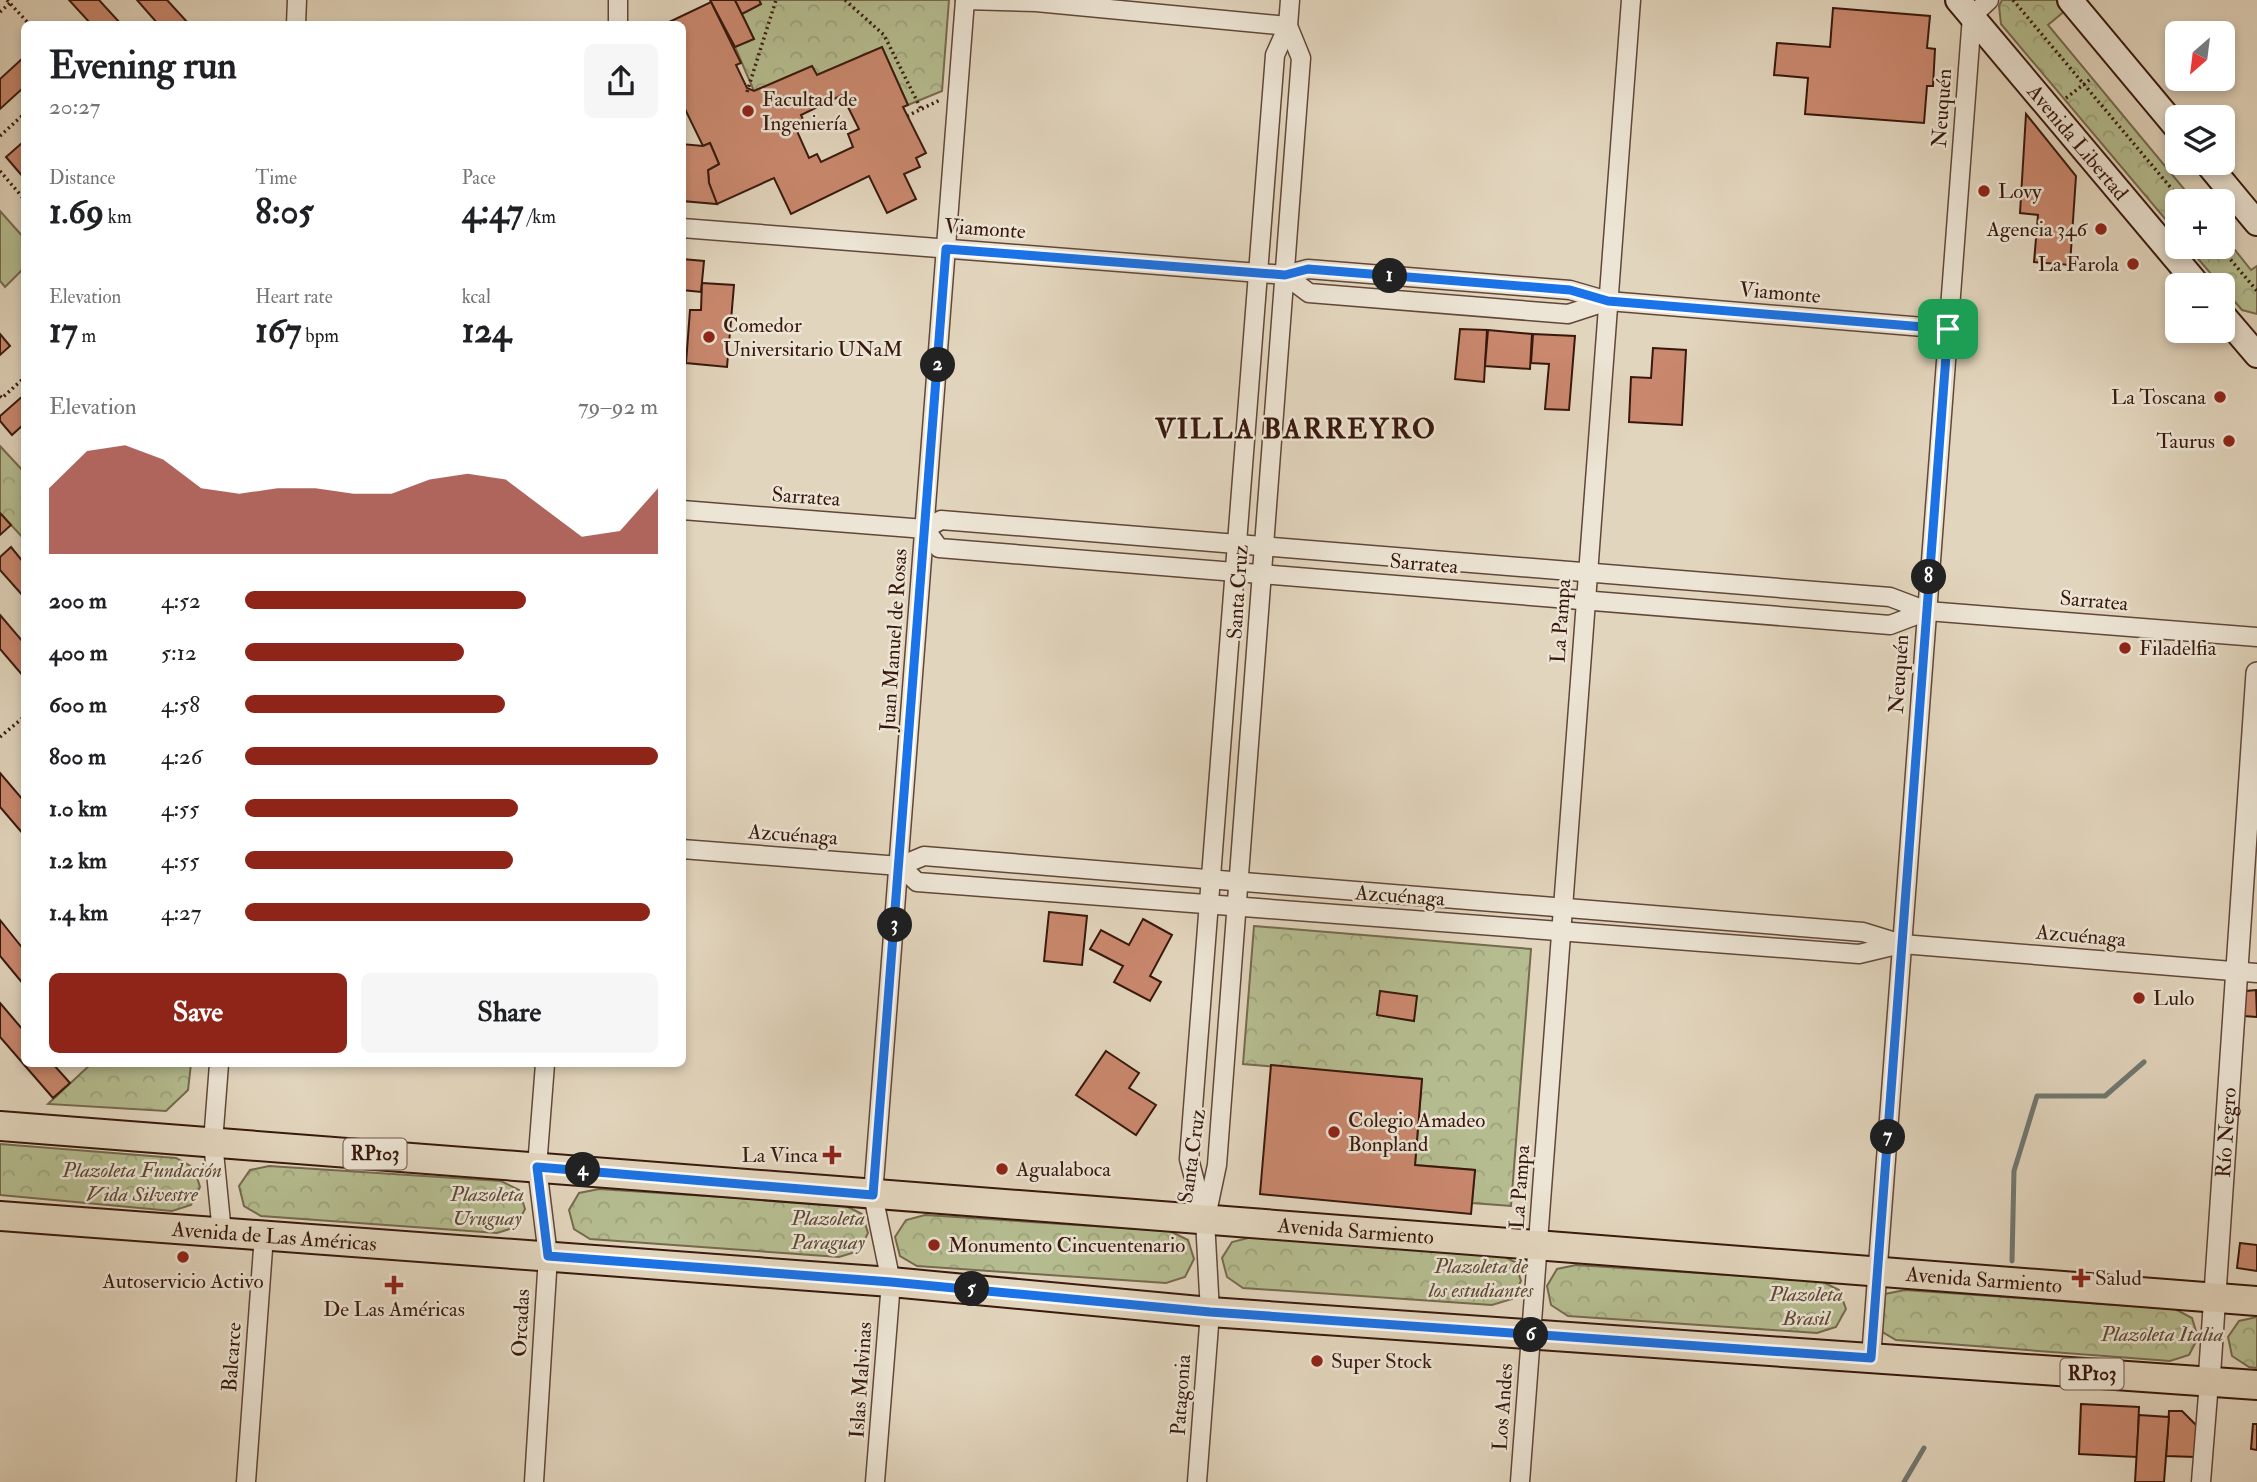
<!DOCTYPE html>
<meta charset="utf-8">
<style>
:root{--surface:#fff;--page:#f6f6f6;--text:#202124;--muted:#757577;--accent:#8f2418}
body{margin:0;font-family:"IM FELL Double Pica",serif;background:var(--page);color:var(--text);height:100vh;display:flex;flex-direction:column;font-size:26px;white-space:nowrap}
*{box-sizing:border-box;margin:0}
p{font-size:23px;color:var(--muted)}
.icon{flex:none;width:38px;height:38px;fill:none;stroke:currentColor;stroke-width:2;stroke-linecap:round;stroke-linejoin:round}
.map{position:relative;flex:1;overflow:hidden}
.sheet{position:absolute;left:21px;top:21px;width:665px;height:1046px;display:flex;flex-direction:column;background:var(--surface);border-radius:10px;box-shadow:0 4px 10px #0003}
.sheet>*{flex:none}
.needle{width:46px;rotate:208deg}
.buttons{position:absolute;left:2165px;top:21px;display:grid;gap:14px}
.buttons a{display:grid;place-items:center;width:70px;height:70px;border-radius:10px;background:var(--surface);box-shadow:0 4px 10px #0003;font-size:35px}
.pin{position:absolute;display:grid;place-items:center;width:60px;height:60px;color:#fff;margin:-30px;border-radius:14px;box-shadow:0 4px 10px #0006}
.km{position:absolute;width:35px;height:35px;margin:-18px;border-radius:50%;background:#222;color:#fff;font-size:19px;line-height:35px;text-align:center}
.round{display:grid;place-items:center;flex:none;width:74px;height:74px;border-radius:10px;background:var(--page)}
.overview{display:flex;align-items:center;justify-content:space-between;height:119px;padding:0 28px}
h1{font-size:38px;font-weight:800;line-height:52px}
.metrics{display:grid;grid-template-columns:repeat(3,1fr);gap:10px;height:119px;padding:7px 28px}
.metrics div{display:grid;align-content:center}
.metrics b{font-size:35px;font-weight:800}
.metrics small{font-size:19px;font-weight:400}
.metrics p{font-size:19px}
.chart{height:196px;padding:14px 28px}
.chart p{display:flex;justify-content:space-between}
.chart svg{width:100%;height:126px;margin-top:7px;fill:var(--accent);opacity:.7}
.cta{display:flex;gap:14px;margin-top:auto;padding:14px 28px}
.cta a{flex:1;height:80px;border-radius:10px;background:var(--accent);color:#fff;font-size:28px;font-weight:800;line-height:80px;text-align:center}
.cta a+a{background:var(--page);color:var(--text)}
ul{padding:0 28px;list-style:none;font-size:23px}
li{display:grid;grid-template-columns:112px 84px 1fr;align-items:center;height:52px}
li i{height:18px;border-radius:9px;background:var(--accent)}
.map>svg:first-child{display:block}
.park{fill:url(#park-crowns);stroke:#766a4e;stroke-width:2}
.garden{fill:#b5bd90;stroke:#766a4e;stroke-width:2}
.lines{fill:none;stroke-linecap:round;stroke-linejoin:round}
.stream{stroke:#707872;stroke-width:5}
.building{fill:#ca886e;stroke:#38180d;stroke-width:2;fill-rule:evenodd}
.minor-casing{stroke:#624739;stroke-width:21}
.tertiary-casing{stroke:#624739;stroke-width:24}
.secondary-casing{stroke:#38180d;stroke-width:28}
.primary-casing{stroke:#38180d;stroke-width:32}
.path{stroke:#38180d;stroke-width:3.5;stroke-dasharray:2 3.5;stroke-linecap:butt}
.minor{stroke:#ece4d4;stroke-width:18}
.tertiary{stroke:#ece4d4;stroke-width:21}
.secondary{stroke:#ece4d4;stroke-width:24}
.primary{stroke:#e2d5bd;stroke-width:28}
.route-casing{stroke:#fff;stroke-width:14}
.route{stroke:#1a73e8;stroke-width:9}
.poi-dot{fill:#8f2418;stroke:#ece4d4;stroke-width:2.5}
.labels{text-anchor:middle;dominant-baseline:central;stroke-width:5;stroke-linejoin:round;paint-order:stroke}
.shield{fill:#ece4d4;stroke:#6e5549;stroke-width:2}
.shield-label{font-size:19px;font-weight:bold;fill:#38180d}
.poi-label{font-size:21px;fill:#38180d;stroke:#ece4d4;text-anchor:start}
.street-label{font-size:21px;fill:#38180d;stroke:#ece4d4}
.park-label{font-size:21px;font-style:italic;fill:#5e4a34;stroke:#ece4d4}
.district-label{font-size:28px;font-weight:bold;letter-spacing:2px;fill:#38180d;stroke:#ece4d4}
</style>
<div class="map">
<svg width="2257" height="1482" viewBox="0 0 2257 1482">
<defs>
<pattern id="park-crowns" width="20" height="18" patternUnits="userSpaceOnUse" patternTransform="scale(1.75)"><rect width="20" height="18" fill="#b5bd90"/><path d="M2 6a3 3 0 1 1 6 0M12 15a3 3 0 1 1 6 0" fill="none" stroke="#9ca27b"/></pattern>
</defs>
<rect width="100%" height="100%" fill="#e2d5bd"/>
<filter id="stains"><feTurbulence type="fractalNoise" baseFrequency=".00286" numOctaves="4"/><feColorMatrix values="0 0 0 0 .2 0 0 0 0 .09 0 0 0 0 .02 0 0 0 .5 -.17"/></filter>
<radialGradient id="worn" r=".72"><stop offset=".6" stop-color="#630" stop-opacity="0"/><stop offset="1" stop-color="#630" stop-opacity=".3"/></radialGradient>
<g class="park">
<path d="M759,0H949L942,91L908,105L882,47L817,75L812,66L754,91L735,47L754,39L742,14L761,4Z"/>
<path d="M2002,0H2057L2066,10L2048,25L2194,201H2177V233L2001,24L1999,6Z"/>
<path d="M2223,235L2251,270L2257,266V314L2242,310L2188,247H2222Z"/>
<path d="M0,446L24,472V539L0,513Z"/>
<path d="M1254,926L1531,949L1511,1206L1472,1203L1475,1170L1415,1165L1422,1079L1243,1064Z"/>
<path d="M91,1064H191L188,1090L166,1111L48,1104Z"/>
<path d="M0,1144L176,1158L194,1168L200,1187L191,1205L172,1211L0,1195Z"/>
<path d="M269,1166L501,1181L519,1190L525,1209L516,1227L497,1233L261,1216L244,1206L239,1186L250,1170Z"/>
<path d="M599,1189L844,1205L862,1214L868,1233L859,1251L839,1257L590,1239L574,1229L569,1210L579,1193Z"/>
<path d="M925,1215L1170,1231L1188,1240L1194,1259L1185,1277L1166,1283L917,1266L900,1256L895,1237L906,1220Z"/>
<path d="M1252,1237L1497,1253L1515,1262L1521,1281L1512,1299L1492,1305L1243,1288L1227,1277L1222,1258L1232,1242Z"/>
<path d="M1576,1265L1821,1281L1839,1290L1846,1309L1836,1327L1817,1333L1568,1316L1551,1305L1547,1286L1557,1269Z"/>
<path d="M1905,1290L2175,1309L2192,1318L2198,1338L2189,1355L2170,1361L1896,1340L1879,1330L1875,1310L1885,1294Z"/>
<path d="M2257,1317V1368L2249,1367L2232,1356L2228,1337L2239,1321Z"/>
</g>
<path class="garden" d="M0,211L24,238V268L5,287L0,281Z"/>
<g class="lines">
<g class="stream">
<path d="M2012,1261L2014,1171L2037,1096H2105L2144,1062"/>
<path d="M1904,1482L1924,1448"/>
</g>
</g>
<g class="building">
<path d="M69,0H99L121,24H91Z"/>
<path d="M137,0H167L189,24H158Z"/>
<path d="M710,0H735L754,39L735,47Z"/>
<path d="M735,0H759L761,4L742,14Z"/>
<path d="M711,2L741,63L736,65L747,88L754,91L812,66L817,75L882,47L908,105L903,107L926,153L916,158L920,167L904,174L916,199L887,213L869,176L791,214L774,178L717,204L709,183L708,170L719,164L710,143L703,146L682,103V24H665ZM842,95L859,129L848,134L853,147L821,162L817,154L809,158L796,129L805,124L801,115Z"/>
<path d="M1833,8L1930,16L1927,48L1935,49L1933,86H1927L1924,123L1805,114L1808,78L1774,75L1777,43L1830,47Z"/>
<path d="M24,57V87L0,109V79Z"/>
<path d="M2026,114L2076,176L2070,265L2034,262L2038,215L2020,213Z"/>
<path d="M23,142L24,144V178L6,157Z"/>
<path d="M710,143L719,164L708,170L709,183L717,204L682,201V144L703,146Z"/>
<path d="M682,259L704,261L701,292L682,290Z"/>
<path d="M702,283L734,285L727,367L686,363L690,310H701Z"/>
<path d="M1460,329L1487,330L1484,382L1455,379Z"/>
<path d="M1488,330L1532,334L1530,369L1485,366Z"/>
<path d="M0,334L10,346L0,355Z"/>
<path d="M1533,334L1575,336L1569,410L1545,409L1549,364L1531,363Z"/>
<path d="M1653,348L1686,350L1682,425L1629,422L1631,377L1651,378Z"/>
<path d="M24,395V424L12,435L0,421V416Z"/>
<path d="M0,513L11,525L0,535Z"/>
<path d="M11,547L24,563V597L0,570V557Z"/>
<path d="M0,615L24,643V677L0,649Z"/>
<path d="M0,773L24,801V835L0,807Z"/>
<path d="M1049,912L1087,916L1082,965L1044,961Z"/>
<path d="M1143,919L1172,935L1150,976L1161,982L1150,1001L1114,982L1123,966L1090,949L1101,930L1129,945Z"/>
<path d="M0,920L24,950V985L0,956Z"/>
<path d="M2256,990L2257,1017L2244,1016L2246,991Z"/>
<path d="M1380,991L1417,996L1414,1021L1377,1015Z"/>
<path d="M0,1003L24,1031V1064H53L70,1083L53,1098L0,1037Z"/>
<path d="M1106,1051L1139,1073L1129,1088L1156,1105L1136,1135L1076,1095Z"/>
<path d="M1271,1065L1422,1079L1415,1165L1475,1170L1471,1214L1260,1194Z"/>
<path d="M2240,1243L2257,1245V1271L2237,1268Z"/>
<path d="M2081,1404L2139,1407L2137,1457L2079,1454Z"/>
<path d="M2169,1411H2182L2197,1426L2195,1457L2166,1456Z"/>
<path d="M2139,1415L2169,1417L2164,1482H2135Z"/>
<path d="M2253,1424H2257V1450L2251,1449Z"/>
</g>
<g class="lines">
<g class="minor-casing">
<g id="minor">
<path d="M965,0L1036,2L1288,26"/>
<path d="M296,24L297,0"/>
<path d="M618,24V0"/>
<path d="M682,228L1285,275L1308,269L1570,290L1608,301L1948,329"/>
<path d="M1285,275L1309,293L1568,314L1608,301"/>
<path d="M682,510L925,529L941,520L1890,597L1927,611L2257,637"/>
<path d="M925,529L939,548L1890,625L1927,611"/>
<path d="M682,849L900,866L924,856L1863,932L1902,944L2257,973"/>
<path d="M900,866L917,882L1859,954L1901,944"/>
<path d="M219,1064L213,1142L222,1233"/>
<path d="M1206,1217L1217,1165L1301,58L1288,26"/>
<path d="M1871,1358L1972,16L1989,0"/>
<path d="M246,1482L264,1235"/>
<path d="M534,1482L548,1256L537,1167L545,1064"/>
<path d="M875,1482L891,1282L873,1195L965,0"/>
<path d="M1197,1482L1210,1312L1205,1220L1189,1159L1275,55L1288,26L1290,0"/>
<path d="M1520,1482L1631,0"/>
<path d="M2201,1482L2209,1382"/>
</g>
</g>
<g class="tertiary-casing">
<g id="tertiary">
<path id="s1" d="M2209,1382L2257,673"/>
</g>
</g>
<g class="secondary-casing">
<g id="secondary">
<path id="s2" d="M1958,0L2198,285"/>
<path d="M2070,0L2177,128"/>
<path d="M2207,163L2257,223"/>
<path d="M2222,314L2257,355"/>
</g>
</g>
<g class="primary-casing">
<g id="primary">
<path id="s3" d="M0,1126L2257,1301"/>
<path id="s4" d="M0,1216L891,1282L1210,1312L2257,1385"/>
</g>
</g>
<g class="path">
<path d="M7,0L29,24"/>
<path d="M845,0L884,35L921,109"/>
<path d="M2013,0L2182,201"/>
<path d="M0,12L10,3"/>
<path d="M747,92L776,0"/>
<path d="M2066,98L2092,78"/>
<path d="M907,116L940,100"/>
<path d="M0,136L24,114"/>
<path d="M0,171L24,199"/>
<path d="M2220,247L2257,291"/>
<path d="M0,396L2,398L24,378"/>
<path d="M0,737L24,717"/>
</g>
<use href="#minor" class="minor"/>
<use href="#tertiary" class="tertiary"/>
<use href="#secondary" class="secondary"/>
<use href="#primary" class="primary"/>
</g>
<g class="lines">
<g class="route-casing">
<path id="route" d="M946,249L1285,275L1308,269L1570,290L1608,301L1948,329L1871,1358L1210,1312L891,1282L548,1256L537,1167L873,1195Z"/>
</g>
<use href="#route" class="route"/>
</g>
<g class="poi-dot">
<circle cx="748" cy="111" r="7"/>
<circle cx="1984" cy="191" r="7"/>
<circle cx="2101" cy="229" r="7"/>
<circle cx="2133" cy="264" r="7"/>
<circle cx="709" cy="337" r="7"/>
<circle cx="2220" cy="397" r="7"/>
<circle cx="2229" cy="441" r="7"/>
<circle cx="2125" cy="648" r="7"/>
<circle cx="2139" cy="998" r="7"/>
<circle cx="1334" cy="1132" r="7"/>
<path d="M828.5 1144.5h7v7h7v7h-7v7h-7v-7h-7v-7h7z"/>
<circle cx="1002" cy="1169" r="7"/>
<circle cx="934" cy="1245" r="7"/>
<circle cx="183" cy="1257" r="7"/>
<path d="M2077.5 1267.5h7v7h7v7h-7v7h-7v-7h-7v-7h7z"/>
<path d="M390.5 1274.5h7v7h7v7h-7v7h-7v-7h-7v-7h7z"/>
<circle cx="1317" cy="1361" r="7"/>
</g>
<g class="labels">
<g class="shield">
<rect x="343.5" y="1138.5" width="63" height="31" rx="5"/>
<rect x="2060.5" y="1358.5" width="63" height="31" rx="5"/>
</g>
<g class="shield-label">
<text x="375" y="1154">RP103</text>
<text x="2092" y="1374">RP103</text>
</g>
<g class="poi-label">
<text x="762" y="99">Facultad de<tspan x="762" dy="24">Ingeniería</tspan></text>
<text x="1998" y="191">Lovy</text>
<text x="2087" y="229" text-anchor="end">Agencia 346</text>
<text x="2119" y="264" text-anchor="end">La Farola</text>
<text x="723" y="325">Comedor<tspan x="723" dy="24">Universitario UNaM</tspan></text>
<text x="2206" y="397" text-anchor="end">La Toscana</text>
<text x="2215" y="441" text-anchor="end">Taurus</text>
<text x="2139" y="648">Filadelfia</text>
<text x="2153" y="998">Lulo</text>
<text x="1348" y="1120">Colegio Amadeo<tspan x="1348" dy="24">Bonpland</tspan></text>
<text x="818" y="1155" text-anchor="end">La Vinca</text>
<text x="1016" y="1169">Agualaboca</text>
<text x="948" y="1245">Monumento Cincuentenario</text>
<text x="2095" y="1278">Salud</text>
<text x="183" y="1281" text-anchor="middle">Autoservicio Activo</text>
<text x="394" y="1309" text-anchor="middle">De Las Américas</text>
<text x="1331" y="1361">Super Stock</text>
</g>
<g class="street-label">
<text transform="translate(1942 108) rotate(-86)">Neuquén</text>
<text stroke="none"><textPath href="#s2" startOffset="186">Avenida Libertad</textPath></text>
<text transform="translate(985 229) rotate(4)">Viamonte</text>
<text transform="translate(1780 293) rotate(5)">Viamonte</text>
<text transform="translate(806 497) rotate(4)">Sarratea</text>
<text transform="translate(1424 564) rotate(5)">Sarratea</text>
<text transform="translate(1238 592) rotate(-86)">Santa Cruz</text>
<text transform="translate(2094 601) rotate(5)">Sarratea</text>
<text transform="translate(1561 621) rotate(-86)">La Pampa</text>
<text transform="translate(894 640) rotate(-86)">Juan Manuel de Rosas</text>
<text transform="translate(1899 674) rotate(-86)">Neuquén</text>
<text transform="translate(793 835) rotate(4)">Azcuénaga</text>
<text transform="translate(1400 896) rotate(4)">Azcuénaga</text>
<text transform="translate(2081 936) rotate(5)">Azcuénaga</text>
<text stroke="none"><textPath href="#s1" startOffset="250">Río Negro</textPath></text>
<text transform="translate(1192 1156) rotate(-82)">Santa Cruz</text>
<text transform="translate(1520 1187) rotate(-86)">La Pampa</text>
<text stroke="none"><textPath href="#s3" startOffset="1360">Avenida Sarmiento</textPath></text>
<text stroke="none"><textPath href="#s4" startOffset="275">Avenida de Las Américas</textPath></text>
<text stroke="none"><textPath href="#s3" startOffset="1990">Avenida Sarmiento</textPath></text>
<text transform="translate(521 1323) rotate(-87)">Orcadas</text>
<text transform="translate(232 1357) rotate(-86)">Balcarce</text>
<text transform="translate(861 1380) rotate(-86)">Islas Malvinas</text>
<text transform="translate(1181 1395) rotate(-86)">Patagonia</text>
<text transform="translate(1503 1407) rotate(-86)">Los Andes</text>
</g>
<g class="park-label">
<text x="142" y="1170">Plazoleta Fundación<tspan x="142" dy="24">Vida Silvestre</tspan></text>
<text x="487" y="1194">Plazoleta<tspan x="487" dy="24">Uruguay</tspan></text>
<text x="828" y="1218">Plazoleta<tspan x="828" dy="24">Paraguay</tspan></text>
<text x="1481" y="1266">Plazoleta de<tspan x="1481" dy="24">los estudiantes</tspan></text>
<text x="1806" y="1294">Plazoleta<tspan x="1806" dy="24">Brasil</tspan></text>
<text x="2162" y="1334">Plazoleta Italia</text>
</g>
<g class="district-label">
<text x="1296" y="429">VILLA BARREYRO</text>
</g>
</g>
<rect width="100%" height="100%" filter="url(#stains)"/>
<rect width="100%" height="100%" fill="url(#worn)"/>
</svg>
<div class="buttons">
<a><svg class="needle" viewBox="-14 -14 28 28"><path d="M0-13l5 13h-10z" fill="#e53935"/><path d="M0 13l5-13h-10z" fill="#757577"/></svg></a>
<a><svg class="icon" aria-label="layers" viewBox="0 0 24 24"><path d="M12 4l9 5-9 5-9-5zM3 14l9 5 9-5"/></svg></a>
<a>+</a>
<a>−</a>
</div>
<div class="pin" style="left:1948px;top:329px;background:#1e9e55"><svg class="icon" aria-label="arrive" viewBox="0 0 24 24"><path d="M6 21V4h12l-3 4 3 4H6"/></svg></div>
<b class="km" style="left:1390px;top:276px">1</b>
<b class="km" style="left:938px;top:365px">2</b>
<b class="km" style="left:895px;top:925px">3</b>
<b class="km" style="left:583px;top:1170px">4</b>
<b class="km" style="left:972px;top:1289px">5</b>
<b class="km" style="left:1531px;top:1335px">6</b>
<b class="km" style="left:1888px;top:1137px">7</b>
<b class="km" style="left:1929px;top:577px">8</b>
<section class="sheet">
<div class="overview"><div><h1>Evening run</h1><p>20:27</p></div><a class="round"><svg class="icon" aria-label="share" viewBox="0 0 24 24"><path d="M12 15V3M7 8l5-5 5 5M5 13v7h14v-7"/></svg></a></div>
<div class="metrics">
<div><p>Distance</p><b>1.69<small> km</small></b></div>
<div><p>Time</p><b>8:05</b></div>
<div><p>Pace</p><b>4:47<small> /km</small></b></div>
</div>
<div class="metrics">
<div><p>Elevation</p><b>17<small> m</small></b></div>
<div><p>Heart rate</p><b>167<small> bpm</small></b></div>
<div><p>kcal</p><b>124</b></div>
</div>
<div class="chart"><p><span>Elevation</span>79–92 m</p>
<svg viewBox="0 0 160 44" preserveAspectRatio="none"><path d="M0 44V21L10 8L20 6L30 11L40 21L50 23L60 21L70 21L80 23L90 23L100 18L110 16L120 18L130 28L140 38L150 36L160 21V44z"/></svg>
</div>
<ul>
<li><b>200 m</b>4:52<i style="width:68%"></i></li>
<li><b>400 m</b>5:12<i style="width:53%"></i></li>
<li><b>600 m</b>4:58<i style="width:63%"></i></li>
<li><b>800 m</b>4:26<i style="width:100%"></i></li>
<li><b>1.0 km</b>4:55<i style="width:66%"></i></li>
<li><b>1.2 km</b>4:55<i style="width:65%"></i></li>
<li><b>1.4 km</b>4:27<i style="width:98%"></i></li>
</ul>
<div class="cta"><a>Save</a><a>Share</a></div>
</section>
</div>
